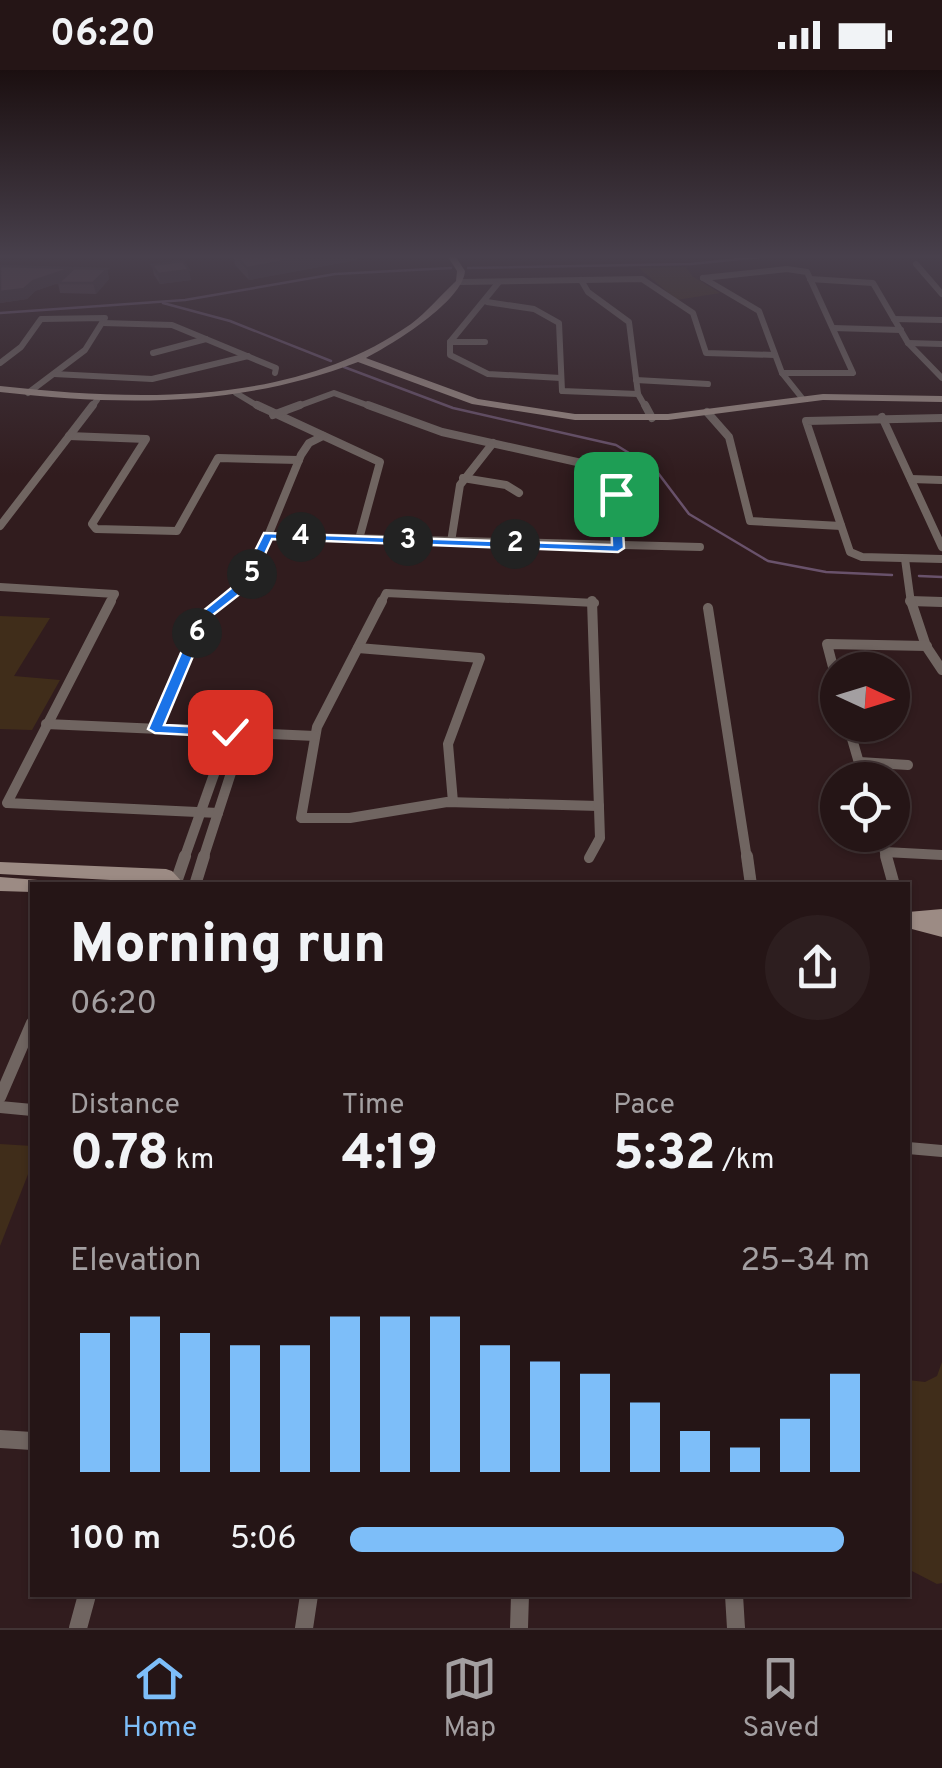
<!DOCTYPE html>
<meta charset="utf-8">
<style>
:root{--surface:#251516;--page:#2d1e1f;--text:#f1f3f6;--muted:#a39fa1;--line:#423435;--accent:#7dbef9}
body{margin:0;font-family:Overpass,sans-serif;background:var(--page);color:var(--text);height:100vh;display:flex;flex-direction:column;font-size:38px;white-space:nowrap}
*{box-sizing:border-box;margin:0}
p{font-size:32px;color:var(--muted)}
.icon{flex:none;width:55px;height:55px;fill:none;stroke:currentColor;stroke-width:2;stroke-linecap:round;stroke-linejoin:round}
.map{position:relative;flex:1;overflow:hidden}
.sheet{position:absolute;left:30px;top:812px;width:880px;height:715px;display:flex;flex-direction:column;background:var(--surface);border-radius:0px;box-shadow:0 2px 8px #0004,0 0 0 2px var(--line)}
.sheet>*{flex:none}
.needle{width:65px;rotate:94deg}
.fabs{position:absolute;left:820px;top:582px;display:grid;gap:20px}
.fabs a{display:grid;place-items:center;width:90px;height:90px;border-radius:50%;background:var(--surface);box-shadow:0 2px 8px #0004,0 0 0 2px var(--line);font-size:50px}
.pin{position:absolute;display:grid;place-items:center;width:85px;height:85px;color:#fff;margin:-42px;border-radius:20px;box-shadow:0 5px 15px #0006}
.km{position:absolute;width:50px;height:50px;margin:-25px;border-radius:50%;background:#222;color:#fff;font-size:28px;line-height:50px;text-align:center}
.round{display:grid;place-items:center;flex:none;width:105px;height:105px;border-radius:52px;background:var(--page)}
.head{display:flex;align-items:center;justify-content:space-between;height:170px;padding:0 40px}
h1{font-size:55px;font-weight:800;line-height:75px}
.metrics{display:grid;grid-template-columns:repeat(3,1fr);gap:15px;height:170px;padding:10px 40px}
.metrics div{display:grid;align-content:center}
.metrics b{font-size:50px;font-weight:800}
.metrics small{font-size:28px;font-weight:400}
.metrics p{font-size:28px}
.chart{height:280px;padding:20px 40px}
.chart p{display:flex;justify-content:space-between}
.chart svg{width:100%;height:180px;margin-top:10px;stroke:var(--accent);stroke-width:6}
ul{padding:0 40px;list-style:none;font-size:32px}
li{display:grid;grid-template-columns:160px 120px 1fr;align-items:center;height:75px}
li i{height:25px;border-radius:12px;background:var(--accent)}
.status{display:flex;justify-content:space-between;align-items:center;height:70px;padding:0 50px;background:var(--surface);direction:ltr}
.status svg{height:28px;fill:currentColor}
.tab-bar{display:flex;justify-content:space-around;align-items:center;height:140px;border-top:2px solid var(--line);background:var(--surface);font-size:28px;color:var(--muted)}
.tab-bar a{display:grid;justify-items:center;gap:5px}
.tab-bar .on{color:var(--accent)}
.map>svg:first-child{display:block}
.green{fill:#402d1a}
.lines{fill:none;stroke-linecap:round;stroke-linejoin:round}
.stream{stroke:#69526b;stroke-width:2.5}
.street-far4{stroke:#706561;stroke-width:6}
.street-far3{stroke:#706561;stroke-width:8}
.street-far2{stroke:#706561;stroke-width:10}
.street-far1{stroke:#706561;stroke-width:12}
.street{stroke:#706561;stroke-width:18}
.secondary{fill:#9c8b84;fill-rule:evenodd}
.wall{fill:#4b3941}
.shaded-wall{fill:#3d2e35}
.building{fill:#57424c;stroke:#3d2e35;stroke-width:2.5}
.route{fill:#1a73e8;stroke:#fff;stroke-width:2.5}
</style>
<div class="status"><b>06:20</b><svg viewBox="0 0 49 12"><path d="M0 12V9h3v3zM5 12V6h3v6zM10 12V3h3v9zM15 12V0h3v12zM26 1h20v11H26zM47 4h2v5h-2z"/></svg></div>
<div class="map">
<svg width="942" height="1558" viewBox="0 0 942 1558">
<rect width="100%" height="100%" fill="#311c1e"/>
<g class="green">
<path d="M686,197L692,206L720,223L677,230L639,198Z"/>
<path d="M0,546L50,548L14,606L60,610L32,660L0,659Z"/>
<path d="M0,1074L32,1076V1094L0,1176Z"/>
<path d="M942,1292V1513L937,1514L908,1499V1310L925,1312L937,1306Z"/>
</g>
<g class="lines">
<g class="stream">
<path d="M468,198L691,194L760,187"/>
<path d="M163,233L230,251L331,291"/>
<path d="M0,243L185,230L335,204L451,198"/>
<path d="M344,297L453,338L616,375L655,399L689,444L768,491L826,502L892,505"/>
<path d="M919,506L942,507"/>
</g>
<g class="street-far4">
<path d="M916,194L942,224"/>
<path d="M703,208L787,199L807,202L853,303H782"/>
<path d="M703,208L759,241L782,303L802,328"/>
<path d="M810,209L873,213L908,273L942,308"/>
<path d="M581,210L588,222L629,252L638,324L646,338"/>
<path d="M460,212L642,209L693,243L706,283L775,285"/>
<path d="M499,212L450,272V285L488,304L561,308"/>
<path d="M487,232L534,239L559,253L562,321L638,324"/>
<path d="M894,249L942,250"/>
<path d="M103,253L172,255L276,298L275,303"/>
<path d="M833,258L901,260"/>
<path d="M450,272H485"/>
<path d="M908,273L942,274"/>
<path d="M153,283L206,269"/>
<path d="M0,293L21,277L41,249L105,248L85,280L28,323"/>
<path d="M54,304L152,309L248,286"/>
<path d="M636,310L708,314"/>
<path d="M236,323L261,338"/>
<path d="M91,338L97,330"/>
<path d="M293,338L334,323L375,338"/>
</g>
<g class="street-far3">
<path d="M257,335L380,392L359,469"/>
<path d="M368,335L442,362L586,394L611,421L618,478"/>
<path d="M645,335L652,348"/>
<path d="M707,342L729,367L750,451L841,456"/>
<path d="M273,345L300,335"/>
<path d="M882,347L942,477"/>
<path d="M942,348L806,351L850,482L862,487L942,489"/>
<path d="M69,366L146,369L92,454L96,459L177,461L218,388L299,390"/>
<path d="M463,408L506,415L519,423"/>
<path d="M911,409L942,410"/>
<path d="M0,456L93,335"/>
<path d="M268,466L700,477"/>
<path d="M451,472L460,415L493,373"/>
<path d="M905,489L911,533"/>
<path d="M0,517L115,524L110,533"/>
<path d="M910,531L942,532"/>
<path d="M219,533L252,505L301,385L309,373L323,366"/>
<path d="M381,533L386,523L595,533"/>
</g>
<g class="street-far2">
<path d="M111,531L7,733L218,743"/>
<path d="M382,531L317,657L301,748H350L447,732L599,736"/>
<path d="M910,531L942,532"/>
<path d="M911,531L926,576L942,600"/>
<path d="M708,538L747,789"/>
<path d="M358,578L480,588L448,674L453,732"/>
<path d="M838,616L827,574L927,576"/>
<path d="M46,654L315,666"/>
<path d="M848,655L864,710"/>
<path d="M155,659L204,546L222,531"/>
<path d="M859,692L908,695"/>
<path d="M880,765L887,789"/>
<path d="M885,782L942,785"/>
<path d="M589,788L600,768L592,531"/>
<path d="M184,789L229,662"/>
<path d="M203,789L244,663"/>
</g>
<g class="street-far1">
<path d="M747,786L751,815"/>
<path d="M886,786L894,815"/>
<path d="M175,815L185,786"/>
<path d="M195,815L204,786"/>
<path d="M0,1027L32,953"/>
<path d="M0,1037L32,1040"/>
<path d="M908,1078L942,1081"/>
</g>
<g class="street">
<path d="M0,1369L32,1371"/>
<path d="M734,1525L736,1558"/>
<path d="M78,1558L87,1525"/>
<path d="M304,1558L309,1525"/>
<path d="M519,1558L520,1525"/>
</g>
<g class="secondary">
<path d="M448,187H456L465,201C463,231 393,274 366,288L478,329L575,344H668L823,324L942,326V332L823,330L668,350H575L472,334L358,292C239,337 125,336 0,322V316C138,331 292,337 411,254C427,242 441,225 456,211L457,201Z"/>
<path d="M0,792L166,799L172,801L184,814L0,804Z"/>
<path d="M0,807L38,810L41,815H32V822L0,821Z"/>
<path d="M942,839V867L908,858V842Z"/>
</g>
</g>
<g class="wall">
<path d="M234,187H357V190L249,210L235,195Z"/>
<path d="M152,195L191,210L160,214L154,205Z"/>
<path d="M0,196L72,200L107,199L109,209L96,224L60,223L58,213L35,221L27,229L0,233Z"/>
</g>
<g class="shaded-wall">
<path d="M306,187H357V190L249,210L247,198Z"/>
<path d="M72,198L74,208L35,221L27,229L0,233V222Z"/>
<path d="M107,199L109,209L96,224L93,213Z"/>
<path d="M189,200L191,210L160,214L158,204Z"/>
</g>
<g class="building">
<path d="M237,187H306L247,198Z"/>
<path d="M183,191L189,200L158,204L152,195Z"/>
<path d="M0,196L72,198L33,211L24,219L0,222Z"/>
<path d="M74,198L107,199L93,213H58Z"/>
</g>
<linearGradient id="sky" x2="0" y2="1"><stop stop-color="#1b0f10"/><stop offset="0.46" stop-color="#48404c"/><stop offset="1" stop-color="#48404c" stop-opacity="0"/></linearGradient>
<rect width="942" height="405" fill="url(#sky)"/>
<path class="route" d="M616,421L621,424L624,478L618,482L272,469L250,516L209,548L164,655L230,658L237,662L230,667L155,663L148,659L197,546L240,511L264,463L612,475L610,424Z"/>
</svg>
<div class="fabs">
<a><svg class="needle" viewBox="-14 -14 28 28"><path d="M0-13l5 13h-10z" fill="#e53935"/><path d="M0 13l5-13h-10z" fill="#a39fa1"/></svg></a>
<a><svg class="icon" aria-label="locate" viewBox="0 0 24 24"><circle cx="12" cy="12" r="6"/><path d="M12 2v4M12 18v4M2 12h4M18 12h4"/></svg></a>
</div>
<div class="pin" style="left:616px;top:424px;background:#1e9e55"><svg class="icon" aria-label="arrive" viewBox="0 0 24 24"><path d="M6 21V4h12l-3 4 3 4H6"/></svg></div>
<div class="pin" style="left:230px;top:662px;background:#d93025"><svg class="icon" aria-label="check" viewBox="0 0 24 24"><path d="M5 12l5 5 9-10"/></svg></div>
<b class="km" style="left:515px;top:474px">2</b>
<b class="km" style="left:408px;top:471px">3</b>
<b class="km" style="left:301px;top:467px">4</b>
<b class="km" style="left:252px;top:504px">5</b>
<b class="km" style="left:197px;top:563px">6</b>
<section class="sheet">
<div class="head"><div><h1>Morning run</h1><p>06:20</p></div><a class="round"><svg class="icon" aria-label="share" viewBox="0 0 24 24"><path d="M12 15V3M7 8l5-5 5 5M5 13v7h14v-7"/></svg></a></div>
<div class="metrics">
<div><p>Distance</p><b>0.78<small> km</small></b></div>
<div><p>Time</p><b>4:19</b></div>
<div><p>Pace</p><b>5:32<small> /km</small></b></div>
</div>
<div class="chart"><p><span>Elevation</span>25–34 m</p>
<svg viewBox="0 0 160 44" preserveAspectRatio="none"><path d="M5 44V10M15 44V6M25 44V10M35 44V13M45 44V13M55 44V6M65 44V6M75 44V6M85 44V13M95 44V17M105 44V20M115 44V27M125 44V34M135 44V38M145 44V31M155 44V20"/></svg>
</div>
<ul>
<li><b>100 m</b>5:06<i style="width:95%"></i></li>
</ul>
</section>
</div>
<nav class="tab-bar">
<a class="on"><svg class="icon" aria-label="home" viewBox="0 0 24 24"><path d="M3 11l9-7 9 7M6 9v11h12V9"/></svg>Home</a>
<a><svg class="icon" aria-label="map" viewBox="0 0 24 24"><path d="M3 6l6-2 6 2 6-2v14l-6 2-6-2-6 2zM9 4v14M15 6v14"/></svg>Map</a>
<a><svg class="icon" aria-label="saved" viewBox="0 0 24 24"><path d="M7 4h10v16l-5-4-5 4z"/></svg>Saved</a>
</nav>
